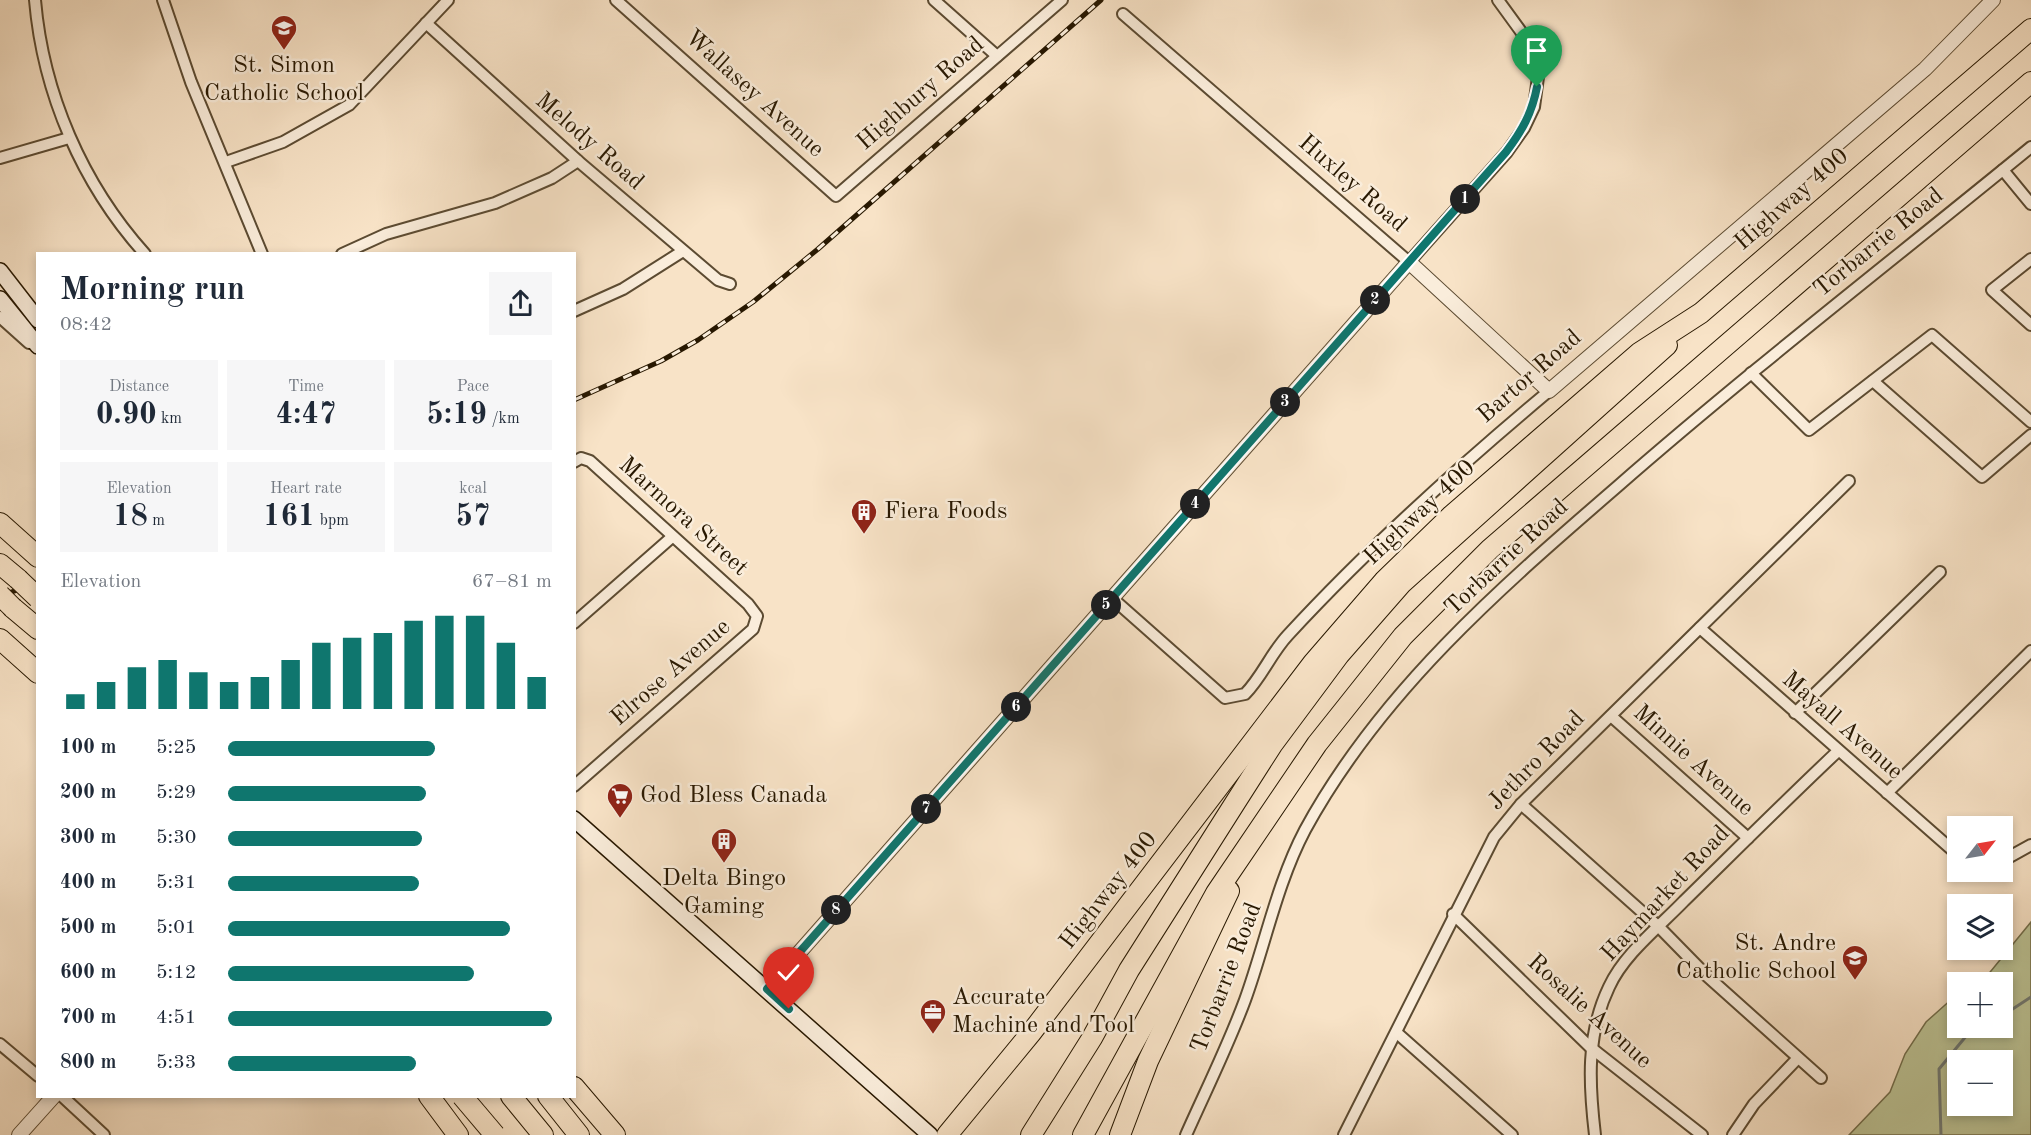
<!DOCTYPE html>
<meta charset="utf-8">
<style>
:root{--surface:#fff;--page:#f6f6f7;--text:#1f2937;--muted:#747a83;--accent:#0f766e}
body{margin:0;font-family:"Old Standard TT",serif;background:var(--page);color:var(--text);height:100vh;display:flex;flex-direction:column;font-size:22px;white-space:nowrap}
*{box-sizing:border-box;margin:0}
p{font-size:20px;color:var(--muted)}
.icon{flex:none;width:33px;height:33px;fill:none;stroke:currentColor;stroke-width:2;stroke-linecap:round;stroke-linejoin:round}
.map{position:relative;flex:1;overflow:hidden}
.sheet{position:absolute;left:36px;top:252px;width:540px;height:846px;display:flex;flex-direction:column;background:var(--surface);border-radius:0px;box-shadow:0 3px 9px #0003}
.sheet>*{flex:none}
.needle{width:39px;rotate:59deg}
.buttons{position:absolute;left:1947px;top:816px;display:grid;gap:12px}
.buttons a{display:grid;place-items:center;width:66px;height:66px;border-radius:0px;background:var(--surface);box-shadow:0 3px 9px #0003;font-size:30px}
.pin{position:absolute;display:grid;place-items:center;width:51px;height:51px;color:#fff;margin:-62px -26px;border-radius:50% 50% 50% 0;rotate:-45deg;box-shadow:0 0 6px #0007}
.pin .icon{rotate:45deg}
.km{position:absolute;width:30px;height:30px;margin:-15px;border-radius:50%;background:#222;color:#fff;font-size:16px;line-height:30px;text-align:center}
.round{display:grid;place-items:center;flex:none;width:63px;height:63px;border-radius:0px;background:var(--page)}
.head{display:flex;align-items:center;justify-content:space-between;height:102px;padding:0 24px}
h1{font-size:33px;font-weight:700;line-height:45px}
.metrics{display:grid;grid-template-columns:repeat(3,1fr);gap:9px;height:102px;padding:6px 24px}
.metrics div{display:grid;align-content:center;border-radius:0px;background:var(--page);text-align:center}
.metrics b{font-size:30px;font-weight:700}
.metrics small{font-size:16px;font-weight:400}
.metrics p{font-size:16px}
.chart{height:168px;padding:12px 24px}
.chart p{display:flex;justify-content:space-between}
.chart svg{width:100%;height:108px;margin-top:6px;stroke:var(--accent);stroke-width:6}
ul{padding:0 24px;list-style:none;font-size:20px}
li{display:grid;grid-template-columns:96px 72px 1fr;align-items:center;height:45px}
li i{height:15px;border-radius:8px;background:var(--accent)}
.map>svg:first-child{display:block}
.green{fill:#bcc496;stroke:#726e4c;stroke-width:1.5;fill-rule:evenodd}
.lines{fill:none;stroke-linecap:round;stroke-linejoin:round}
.stream{stroke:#717a74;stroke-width:3}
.minor-casing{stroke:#5c4b32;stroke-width:14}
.tertiary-casing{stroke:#5c4b32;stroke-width:16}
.secondary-casing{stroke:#281801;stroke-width:18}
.motorway-casing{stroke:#281801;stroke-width:22}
.minor{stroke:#faeddb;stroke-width:10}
.tertiary{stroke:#faeddb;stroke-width:14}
.secondary{stroke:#faeddb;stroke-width:15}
.motorway{stroke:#f8e3c7;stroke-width:20}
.rail-casing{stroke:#281801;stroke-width:5}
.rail{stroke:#faeddb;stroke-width:3;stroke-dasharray:9;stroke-linecap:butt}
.motorway-bridge-casing{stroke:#281801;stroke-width:22;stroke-linecap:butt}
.motorway-bridge{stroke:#f8e3c7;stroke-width:20}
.route-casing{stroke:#fff;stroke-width:12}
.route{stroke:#0f766e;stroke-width:8}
.labels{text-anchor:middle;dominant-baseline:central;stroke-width:5;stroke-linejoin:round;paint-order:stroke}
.poi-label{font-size:24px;fill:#281801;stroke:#faeddb;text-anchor:start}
.street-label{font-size:24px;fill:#281801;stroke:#faeddb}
</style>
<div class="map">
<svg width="2031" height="1135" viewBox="0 0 2031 1135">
<rect width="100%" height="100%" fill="#f8e3c7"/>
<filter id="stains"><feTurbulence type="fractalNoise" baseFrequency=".00333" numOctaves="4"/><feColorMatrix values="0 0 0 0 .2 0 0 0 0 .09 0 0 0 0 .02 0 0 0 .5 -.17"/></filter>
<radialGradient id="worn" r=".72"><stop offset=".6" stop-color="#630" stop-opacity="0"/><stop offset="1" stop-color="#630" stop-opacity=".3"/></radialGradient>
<path class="green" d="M2031,922V1135H1849L1890,1092L1905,1054L1926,1022L1954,997L1957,995L1958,1028H2002V982H1982ZM1958,1060H2002V1106H1958Z"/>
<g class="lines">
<g class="stream">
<path d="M2002,1016L2031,997"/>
<path d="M1941,1135L1939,1069L1967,1035L1981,1028"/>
</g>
<g class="minor-casing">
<g id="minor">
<path d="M35,0C43,93 82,184 145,254"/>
<path d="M163,0L191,82L262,254"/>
<path d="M616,0L836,196L1062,0"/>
<path d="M934,0L997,56"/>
<path d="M1123,14L1409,262L1507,152L1524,128L1534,107L1538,77L1533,55L1530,44L1498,0"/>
<path d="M426,23L578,161L718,280L730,284"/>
<path d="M0,158L69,138"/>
<path d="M226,162L283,142L349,105L448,0"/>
<path d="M2003,170L2031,204"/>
<path d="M342,254L386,234L495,203L552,178L578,161"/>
<path d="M2031,259L1992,290L2031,325"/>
<path d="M574,311L623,289L683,251"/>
<path d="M0,317L29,343"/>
<path d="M1751,373L1809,430L1932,335L2031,422"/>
<path d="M1873,381L1982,477L2031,435"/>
<path d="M574,462L581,458L590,461L748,604L757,616L753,629L574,786"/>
<path d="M1112,598L1225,698L1245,694C1262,677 1271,653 1288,635C1369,547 1457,468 1549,391"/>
<path d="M574,623L672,537"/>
<path d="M1700,628L1958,855"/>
<path d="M1795,713L1940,572"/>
<path d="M1611,716L1748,838"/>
<path d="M1887,793L2031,651"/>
<path d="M1521,804L1659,927L1707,976L1821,1078"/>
<path d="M2002,861L2031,845"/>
<path d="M1453,914L1590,1047L1702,1135"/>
<path d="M1397,1033L1512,1135"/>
<path d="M0,1044L38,1076"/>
<path d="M62,1096L104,1135"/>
<path d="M1186,1135C1206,1090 1228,1046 1245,1000C1265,945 1277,883 1305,830C1380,692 1500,588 1618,486C1752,369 1893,260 2031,147"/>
<path d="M1344,1135L1494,837L1521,804L1849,481"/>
<path d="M1595,1135C1589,1084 1586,1035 1609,987C1624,954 1659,927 1684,901C1735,851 1786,800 1838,751"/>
<path d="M1733,1135L1754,1104L1797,1059"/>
</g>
</g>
<g class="tertiary-casing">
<g id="tertiary">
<path d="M767,989L1409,262L1549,391L1925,69L1993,0"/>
<path d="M19,1135L54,1096"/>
</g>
</g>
<g class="secondary-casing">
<g id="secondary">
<path d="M0,271L38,320"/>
<path d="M0,299L38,346"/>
<path d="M574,819L930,1135"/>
</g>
</g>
<g class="motorway-casing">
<g id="motorway">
<path d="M0,523L38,557"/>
<path d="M0,564L18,579"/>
<path d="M13,608L38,629"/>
<path d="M0,639L38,673"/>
<path d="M574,1087L615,1135"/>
<path d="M429,1096L458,1135"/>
<path d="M511,1096L543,1135"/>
<path d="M548,1096L579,1135"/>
<path d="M947,1135L1031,1033L1313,663L1384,581L1452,515L1639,353L1701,313L2031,29"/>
<path d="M1031,1135L1092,1038L1129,970L1235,803L1272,745L1339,655L1402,583L1667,345"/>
<path d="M1083,1135L1216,893L1317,744L1403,636L1490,549L2031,82"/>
<path d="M1120,1135L1148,1061L1229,891"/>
</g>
</g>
<use href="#minor" class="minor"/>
<use href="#tertiary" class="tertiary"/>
<use href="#secondary" class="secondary"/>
<use href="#motorway" class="motorway"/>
<g class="rail-casing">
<g id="rail">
<path d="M574,400L661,361L698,340L753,302L818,249L1101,0"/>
<path d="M0,596L38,583"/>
</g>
</g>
<use href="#rail" class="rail"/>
<g class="motorway-bridge-casing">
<g id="motorway-bridge">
<path d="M18,579L38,598"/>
<path d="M0,595L13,608"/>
<path d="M462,1096L495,1135"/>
</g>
</g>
<use href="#motorway-bridge" class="motorway-bridge"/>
</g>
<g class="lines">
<g class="route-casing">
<path id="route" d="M789,1009L767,989L1506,152C1522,131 1532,113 1537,87"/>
</g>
<use href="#route" class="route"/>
</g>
<defs>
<g id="school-pin" transform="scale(1.35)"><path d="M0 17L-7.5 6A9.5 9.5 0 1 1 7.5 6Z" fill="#8f2418" stroke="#faeddb"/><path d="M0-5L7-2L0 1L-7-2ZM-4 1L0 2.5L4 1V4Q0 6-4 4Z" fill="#fff"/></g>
<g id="building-pin" transform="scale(1.35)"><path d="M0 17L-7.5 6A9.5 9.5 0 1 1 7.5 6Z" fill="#8f2418" stroke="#faeddb"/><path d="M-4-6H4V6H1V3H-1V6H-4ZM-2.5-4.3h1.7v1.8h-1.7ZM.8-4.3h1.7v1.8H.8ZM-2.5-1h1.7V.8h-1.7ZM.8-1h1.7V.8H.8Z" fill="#fff"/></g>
<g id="supermarket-pin" transform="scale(1.35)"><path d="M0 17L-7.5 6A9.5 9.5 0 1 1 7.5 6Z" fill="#8f2418" stroke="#faeddb"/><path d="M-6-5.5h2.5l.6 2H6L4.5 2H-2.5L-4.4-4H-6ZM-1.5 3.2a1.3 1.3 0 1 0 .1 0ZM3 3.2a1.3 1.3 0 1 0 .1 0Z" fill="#fff"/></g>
<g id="office-pin" transform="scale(1.35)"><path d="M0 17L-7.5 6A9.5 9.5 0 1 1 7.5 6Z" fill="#8f2418" stroke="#faeddb"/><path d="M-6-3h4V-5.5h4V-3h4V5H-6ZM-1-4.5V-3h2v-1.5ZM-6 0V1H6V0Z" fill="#fff"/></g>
</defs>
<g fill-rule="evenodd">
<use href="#school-pin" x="284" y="28"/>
<use href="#building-pin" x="864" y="512"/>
<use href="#supermarket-pin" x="620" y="796"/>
<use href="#building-pin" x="724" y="841"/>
<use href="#school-pin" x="1855" y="958"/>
<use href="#office-pin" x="933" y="1012"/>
</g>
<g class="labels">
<g class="poi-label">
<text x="284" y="66" text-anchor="middle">St. Simon<tspan x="284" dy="28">Catholic School</tspan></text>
<text x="884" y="512">Fiera Foods</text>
<text x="640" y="796">God Bless Canada</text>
<text x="724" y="879" text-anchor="middle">Delta Bingo<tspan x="724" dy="28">Gaming</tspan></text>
<text x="1836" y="944" text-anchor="end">St. Andre<tspan x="1836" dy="28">Catholic School</tspan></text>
<text x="952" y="998">Accurate<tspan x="952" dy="28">Machine and Tool</tspan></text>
</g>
<g class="street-label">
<text transform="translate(754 94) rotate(42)">Wallasey Avenue</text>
<text transform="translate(921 94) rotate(-41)">Highbury Road</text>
<text transform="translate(589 142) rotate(41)">Melody Road</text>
<text transform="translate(1352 184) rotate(41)">Huxley Road</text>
<text transform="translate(1792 200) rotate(-41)">Highway 400</text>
<text transform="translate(1879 243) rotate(-39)">Torbarrie Road</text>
<text transform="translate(1530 377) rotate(-41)">Bartor Road</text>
<text transform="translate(1420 513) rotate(-43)">Highway 400</text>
<text transform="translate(683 517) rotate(42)">Marmora Street</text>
<text transform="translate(1507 558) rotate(-43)">Torbarrie Road</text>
<text transform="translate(671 673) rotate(-41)">Elrose Avenue</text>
<text transform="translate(1842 726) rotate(41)">Mayall Avenue</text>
<text transform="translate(1537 761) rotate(-46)">Jethro Road</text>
<text transform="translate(1693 761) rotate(42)">Minnie Avenue</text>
<text transform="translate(1109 891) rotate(-52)">Highway 400</text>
<text transform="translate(1666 894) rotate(-47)">Haymarket Road</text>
<text transform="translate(1227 978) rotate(-69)">Torbarrie Road</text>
<text transform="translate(1589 1012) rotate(42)">Rosalie Avenue</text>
</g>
</g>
<rect width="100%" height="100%" filter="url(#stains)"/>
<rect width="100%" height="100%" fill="url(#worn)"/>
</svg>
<div class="buttons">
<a><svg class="needle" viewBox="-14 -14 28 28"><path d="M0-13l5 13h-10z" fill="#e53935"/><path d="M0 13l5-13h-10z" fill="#747a83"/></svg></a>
<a><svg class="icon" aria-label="layers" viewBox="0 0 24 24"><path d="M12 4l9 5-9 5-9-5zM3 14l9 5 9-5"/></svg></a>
<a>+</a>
<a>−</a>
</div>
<div class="pin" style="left:1537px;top:87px;background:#1e9e55"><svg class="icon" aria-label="arrive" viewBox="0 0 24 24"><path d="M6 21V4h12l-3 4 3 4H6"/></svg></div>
<div class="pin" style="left:789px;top:1009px;background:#d93025"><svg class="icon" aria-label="check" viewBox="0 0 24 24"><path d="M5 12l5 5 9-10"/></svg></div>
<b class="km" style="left:1465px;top:199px">1</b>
<b class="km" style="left:1375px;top:300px">2</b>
<b class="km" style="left:1285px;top:402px">3</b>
<b class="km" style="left:1195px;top:504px">4</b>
<b class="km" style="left:1106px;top:605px">5</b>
<b class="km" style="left:1016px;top:707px">6</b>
<b class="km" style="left:926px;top:809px">7</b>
<b class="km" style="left:836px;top:910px">8</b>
<section class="sheet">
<div class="head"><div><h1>Morning run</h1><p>08:42</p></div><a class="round"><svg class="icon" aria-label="share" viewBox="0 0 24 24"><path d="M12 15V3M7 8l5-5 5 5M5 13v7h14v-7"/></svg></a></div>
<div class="metrics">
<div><p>Distance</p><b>0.90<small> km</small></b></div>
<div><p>Time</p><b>4:47</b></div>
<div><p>Pace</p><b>5:19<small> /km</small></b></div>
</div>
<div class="metrics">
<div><p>Elevation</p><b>18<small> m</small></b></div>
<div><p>Heart rate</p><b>161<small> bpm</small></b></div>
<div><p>kcal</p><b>57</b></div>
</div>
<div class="chart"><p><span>Elevation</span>67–81 m</p>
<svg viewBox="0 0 160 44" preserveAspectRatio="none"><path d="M5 44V38M15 44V33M25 44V27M35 44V24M45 44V29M55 44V33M65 44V31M75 44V24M85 44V17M95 44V15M105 44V13M115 44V8M125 44V6M135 44V6M145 44V17M155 44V31"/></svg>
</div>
<ul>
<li><b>100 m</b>5:25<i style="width:64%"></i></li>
<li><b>200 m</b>5:29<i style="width:61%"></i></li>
<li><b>300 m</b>5:30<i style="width:60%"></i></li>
<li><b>400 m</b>5:31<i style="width:59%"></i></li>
<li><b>500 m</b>5:01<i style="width:87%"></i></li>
<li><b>600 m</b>5:12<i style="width:76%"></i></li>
<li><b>700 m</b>4:51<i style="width:100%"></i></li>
<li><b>800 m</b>5:33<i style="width:58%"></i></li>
</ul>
</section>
</div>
